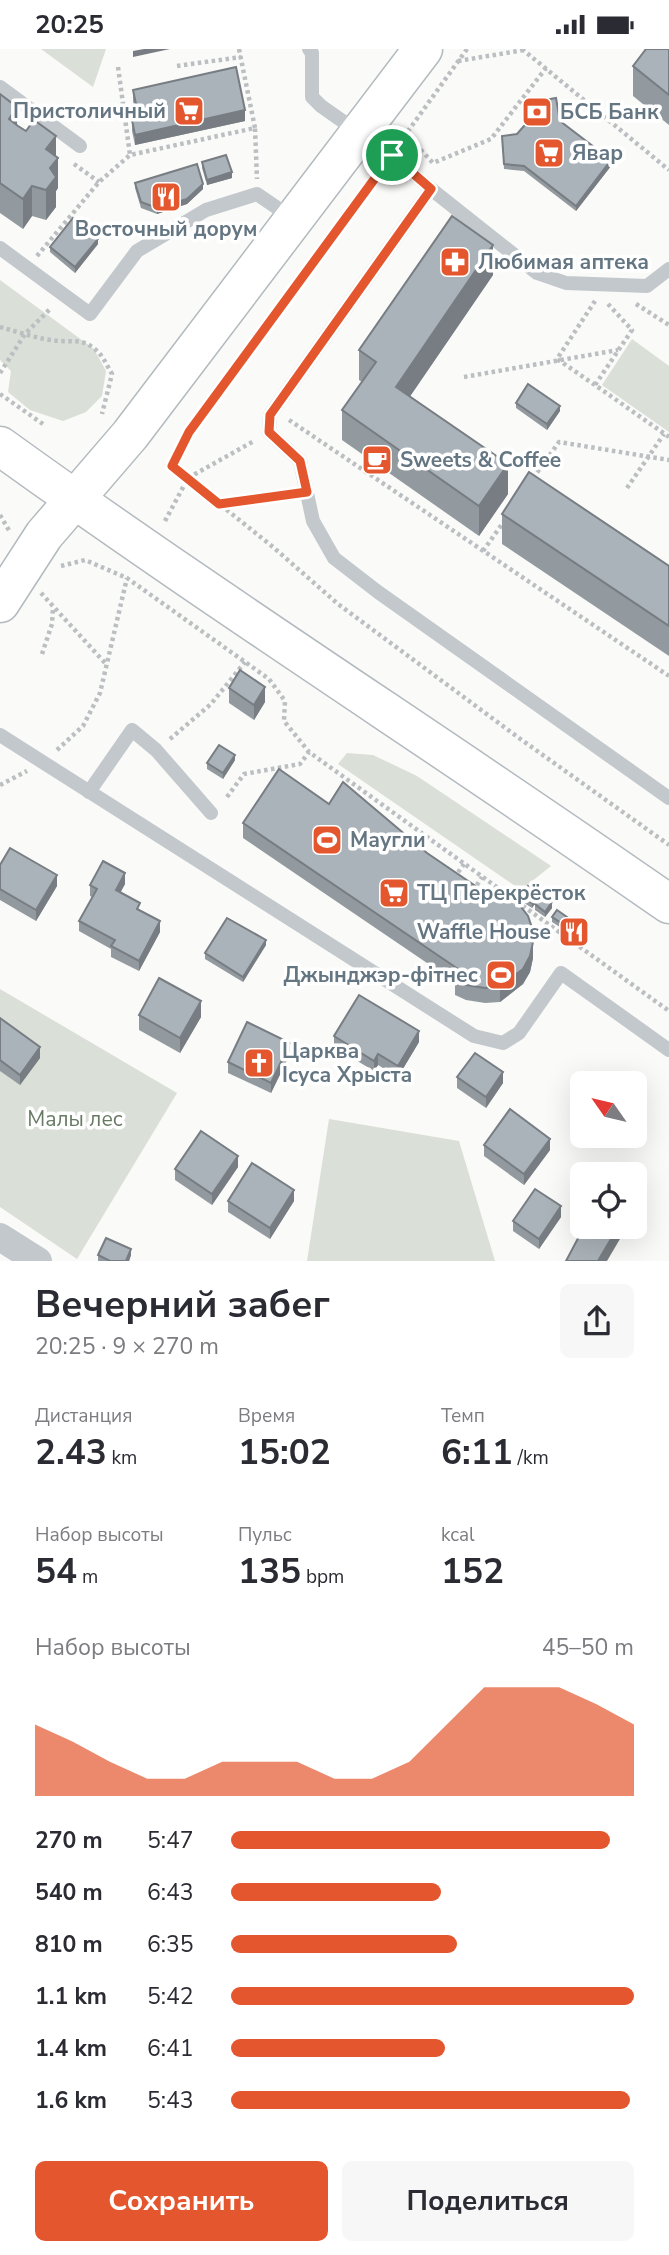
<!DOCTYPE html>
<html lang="ru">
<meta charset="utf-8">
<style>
:root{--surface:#fff;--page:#f7f7f7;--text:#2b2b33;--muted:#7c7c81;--accent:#e4572e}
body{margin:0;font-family:"Nunito Sans",sans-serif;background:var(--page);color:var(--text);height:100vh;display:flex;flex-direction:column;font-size:26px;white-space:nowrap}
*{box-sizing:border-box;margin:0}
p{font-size:23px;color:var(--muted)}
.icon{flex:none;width:38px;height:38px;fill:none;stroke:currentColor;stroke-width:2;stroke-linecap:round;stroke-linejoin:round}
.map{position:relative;height:1212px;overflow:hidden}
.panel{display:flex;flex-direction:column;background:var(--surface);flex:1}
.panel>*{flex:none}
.needle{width:46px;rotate:304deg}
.fabs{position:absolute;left:570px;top:1022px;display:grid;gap:14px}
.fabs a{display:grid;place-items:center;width:77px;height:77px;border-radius:10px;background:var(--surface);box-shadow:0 7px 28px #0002;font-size:35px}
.pin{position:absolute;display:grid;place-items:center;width:60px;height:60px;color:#fff;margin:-30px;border:4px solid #fff;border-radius:50%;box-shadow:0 2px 7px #0007}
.round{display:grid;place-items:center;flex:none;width:74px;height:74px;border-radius:10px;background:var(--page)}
.headline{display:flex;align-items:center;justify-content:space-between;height:119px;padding:0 35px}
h1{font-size:38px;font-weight:700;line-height:52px}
.metrics{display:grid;grid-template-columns:repeat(3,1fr);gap:10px;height:119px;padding:7px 35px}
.metrics div{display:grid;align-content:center}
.metrics b{font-size:35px;font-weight:700}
.metrics small{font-size:19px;font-weight:400}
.metrics p{font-size:19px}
.chart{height:196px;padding:14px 35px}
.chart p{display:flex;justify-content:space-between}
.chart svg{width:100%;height:126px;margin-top:7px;fill:var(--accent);opacity:.7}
.cta{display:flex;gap:14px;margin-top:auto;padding:14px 35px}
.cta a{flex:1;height:80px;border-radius:10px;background:var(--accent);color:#fff;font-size:28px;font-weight:700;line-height:80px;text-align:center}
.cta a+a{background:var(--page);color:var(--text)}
ul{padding:0 35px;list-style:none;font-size:23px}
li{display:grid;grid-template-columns:112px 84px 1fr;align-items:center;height:52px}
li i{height:18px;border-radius:9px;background:var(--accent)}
.status{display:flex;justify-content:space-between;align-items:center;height:49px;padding:0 35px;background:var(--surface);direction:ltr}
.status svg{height:19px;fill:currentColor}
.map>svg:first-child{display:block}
.green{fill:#dadfd7}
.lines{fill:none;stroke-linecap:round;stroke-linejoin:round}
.secondary-casing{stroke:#b3babf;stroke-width:41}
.path{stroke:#bbbfc2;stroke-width:4.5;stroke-dasharray:3.5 3.5;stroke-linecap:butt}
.lane{stroke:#c3c8cc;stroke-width:14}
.street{stroke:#c3c8cc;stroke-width:28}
.secondary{stroke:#fff;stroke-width:38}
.wall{fill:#929a9f}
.shaded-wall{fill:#777d82}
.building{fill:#aab3b9;stroke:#777d82;stroke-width:2}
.route-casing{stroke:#fff;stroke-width:14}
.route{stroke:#e4572e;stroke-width:9}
.labels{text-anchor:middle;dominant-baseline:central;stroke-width:7;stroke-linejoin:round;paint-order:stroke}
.poi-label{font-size:21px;font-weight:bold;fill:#657683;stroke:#fff;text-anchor:start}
.park-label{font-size:21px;fill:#687a64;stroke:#fff}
</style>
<div class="status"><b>20:25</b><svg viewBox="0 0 49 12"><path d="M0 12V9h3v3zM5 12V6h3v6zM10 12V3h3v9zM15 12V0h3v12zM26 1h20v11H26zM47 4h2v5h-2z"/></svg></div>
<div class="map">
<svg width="669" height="1212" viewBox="0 0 669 1212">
<rect width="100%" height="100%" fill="#fafaf8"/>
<g class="green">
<path d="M41,0H106L93,38Z"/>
<path d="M0,231L94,300L106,322L102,347L86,363L63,372L30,361L8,343L11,322L0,311Z"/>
<path d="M632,290L669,317V383L602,336Z"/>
<path d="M347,704L373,706L417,727L551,817L521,841L338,715Z"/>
<path d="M0,940L177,1044L77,1210L0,1158Z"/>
<path d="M329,1070L459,1092L495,1212H307Z"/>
</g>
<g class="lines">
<g class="secondary-casing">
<g id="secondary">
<path d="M0,397C219,555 447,700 669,855"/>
<path d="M0,554L44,486L130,386L423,0"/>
</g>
</g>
<g class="path">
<path d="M239,0L255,79"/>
<path d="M467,0L406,85L433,114L491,90L546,19"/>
<path d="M522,0L669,121"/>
<path d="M458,12L524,1"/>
<path d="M177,17L241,8"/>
<path d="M118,18L130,106"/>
<path d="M74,115L99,133"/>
<path d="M382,120L189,383L172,417L273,498L338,555L519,689L669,796"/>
<path d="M37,207L99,133L130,106L255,79L257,130"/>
<path d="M608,255L632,281L595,336L669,388"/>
<path d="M636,255L669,276"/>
<path d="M0,278C19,283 40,291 60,292C71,293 82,290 92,298C102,304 106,315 112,325L102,365"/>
<path d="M0,324L25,285L51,259"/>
<path d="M464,328L618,301"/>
<path d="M595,336L557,310L595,252"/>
<path d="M0,345L43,375"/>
<path d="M289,371L669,627"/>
<path d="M533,429L559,393L669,411"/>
<path d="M627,439L664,385"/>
<path d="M220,455L291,445"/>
<path d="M0,466L10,483"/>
<path d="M165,472L188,429L254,392"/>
<path d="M483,502L505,471"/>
<path d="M61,517L85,511L127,529L269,630L285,652L284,672L309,703L669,962"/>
<path d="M41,544L106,615"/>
<path d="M42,605L52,575L53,558"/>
<path d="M170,690L211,655L245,613"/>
<path d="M57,701L83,677L100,644L127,529"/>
<path d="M0,736L27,722"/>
<path d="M227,748L244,725L300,715L309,703"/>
<path d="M454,829L464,815"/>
<path d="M473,842L482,828"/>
</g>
<g class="lane">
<path d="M309,0L312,4V48L321,57L358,83"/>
<path d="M0,38L80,97"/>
<path d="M367,76L392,106L431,140L537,224L566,234L647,237L669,220"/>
<path d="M431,140L270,366L269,383L300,412L313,472L334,509L378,543L669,749"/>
<path d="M0,199L90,265L137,202L206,161L257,145L292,169"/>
<path d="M0,686L474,987L503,994L519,984L561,924L669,1001"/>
<path d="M89,743L132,681L156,701L211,764"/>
</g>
<path class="street" d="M0,1188L38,1212"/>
<use href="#secondary" class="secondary"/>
</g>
<g class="wall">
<path d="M669,0V76L633,47V17Z"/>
<path d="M133,41L245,72L135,96L132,82V71L137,70L133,52Z"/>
<path d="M0,45L17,76L56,108L58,139L56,142V158L46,171L32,167L23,180L0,164Z"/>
<path d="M528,54L560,72L611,117L576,162L524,122L504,120L502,87L517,85L530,70Z"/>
<path d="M202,113L232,129L207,136L202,119Z"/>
<path d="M135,134L203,140L187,155L157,165L141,159L135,139Z"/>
<path d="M98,195L75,224L50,203V198Z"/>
<path d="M493,226L410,347L508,445L479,487L342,391V361L362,333L359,331V301Z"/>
<path d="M516,354L560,362L547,381L516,359Z"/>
<path d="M502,465L669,517V607L502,495Z"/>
<path d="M229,639L265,653L254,671L229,654Z"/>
<path d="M235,711L223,730L207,720V714Z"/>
<path d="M243,774L533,909L530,923L523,935L500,953L485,954L466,951L455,946V933L243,789Z"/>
<path d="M0,816L57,837L36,872L0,851Z"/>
<path d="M125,835L120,843L140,861L160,883L139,922L111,908V900L79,882V872L92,848L90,847V836Z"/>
<path d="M521,847L538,850L532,859L521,852Z"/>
<path d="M535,855L552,859L545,868L535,861Z"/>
<path d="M552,868L567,874L563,880L552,873Z"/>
<path d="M567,877L582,883L577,890L567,883Z"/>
<path d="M266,896L243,933L205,910V904Z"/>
<path d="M139,966L201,968L180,1004L139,981Z"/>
<path d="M0,969L40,1009L20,1036L0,1022Z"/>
<path d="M334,987L419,993L398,1028L378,1016L374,1022L334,998Z"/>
<path d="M290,1005L271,1044L228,1024V1013Z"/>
<path d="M457,1028L503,1034L486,1059L457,1039Z"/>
<path d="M484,1096L550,1101L524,1136L484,1107Z"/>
<path d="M238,1118L212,1156L175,1131V1120Z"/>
<path d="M228,1152H294L270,1190L228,1163Z"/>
<path d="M561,1168L539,1200L513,1182V1172Z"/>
<path d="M98,1206H131L129,1212H98Z"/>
</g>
<g class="shaded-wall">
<path d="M144,0H170L133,8V2Z"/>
<path d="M17,58V88L9,70Z"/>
<path d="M245,61V72L135,96V86Z"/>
<path d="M56,87V112L58,109V139L56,142V158L46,171V100Z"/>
<path d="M611,111V117L576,162V157Z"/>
<path d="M232,123V129L207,136V131Z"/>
<path d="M203,135V140L187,155L157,165V159Z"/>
<path d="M32,137V167L23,180V150Z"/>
<path d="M98,190V195L75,224V218Z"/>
<path d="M493,196V226L396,368V338Z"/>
<path d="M560,357V362L547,381V375Z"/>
<path d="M508,415V445L479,487V457Z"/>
<path d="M265,638V653L254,671V656Z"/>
<path d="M235,706V711L223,730V724Z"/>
<path d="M125,824V835L116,852V841Z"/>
<path d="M57,826V837L36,872V861Z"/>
<path d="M538,845V850L532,859V854Z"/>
<path d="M552,853V859L545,868V863Z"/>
<path d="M567,868V874L563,880V875Z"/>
<path d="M160,872V883L139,922V912Z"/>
<path d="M582,878V883L577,890V884Z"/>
<path d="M266,891V896L243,933V928Z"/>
<path d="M533,893V909L530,923L523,935L500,953V937Z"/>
<path d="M201,952V968L180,1004V989Z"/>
<path d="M419,982V993L398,1028V1017Z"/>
<path d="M290,994V1005L271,1044V1034Z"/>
<path d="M40,998V1009L20,1036V1026Z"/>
<path d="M378,1005V1016L374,1022V1012Z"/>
<path d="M503,1023V1034L486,1059V1048Z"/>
<path d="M550,1090V1101L524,1136V1125Z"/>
<path d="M238,1107V1118L212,1156V1145Z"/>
<path d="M294,1141V1152L270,1190V1179Z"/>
<path d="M561,1157V1168L539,1200V1190Z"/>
<path d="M618,1178H627L607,1212H598Z"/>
<path d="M131,1200V1206L129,1212H126Z"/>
</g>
<g class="building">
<path d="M646,0H669V46L633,17Z"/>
<path d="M236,18L245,61L135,86L132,71L139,69L133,41Z"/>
<path d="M0,45L17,58L9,70L18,77L26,82L34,71L56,87L46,100L58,109L50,119L56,128L46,141L32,137L23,150L0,134Z"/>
<path d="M556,49L560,72L611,111L576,157L524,117L504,115L502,87L517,85L531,69L528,54Z"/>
<path d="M226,106L232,123L207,131L202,113Z"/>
<path d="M197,115L203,135L187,150L157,159L141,153L135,134Z"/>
<path d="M452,167L493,196L396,338L508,415L479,457L342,361L376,313L359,301Z"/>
<path d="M73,169L98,190L75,218L50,198Z"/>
<path d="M528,335L560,357L547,375L516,354Z"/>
<path d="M529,423L669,517V577L502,465Z"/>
<path d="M240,621L265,638L254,656L229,639Z"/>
<path d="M219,696L235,706L223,724L207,714Z"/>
<path d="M279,720L329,755L343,733L427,804L480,840L501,843L515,850L528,867L532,879L533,893L530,907L523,920L500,937L485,939L466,936L455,931L461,922L243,774Z"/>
<path d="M10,799L57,826L36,861L0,840V816Z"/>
<path d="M103,812L125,824L116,841L140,854L137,860L160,872L139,912L111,897L115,891L79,872L97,840L90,836Z"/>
<path d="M528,837L538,845L532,854L521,847Z"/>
<path d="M542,846L552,853L545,863L535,855Z"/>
<path d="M557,861L567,868L563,875L552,868Z"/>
<path d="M227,869L266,891L243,928L205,904Z"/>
<path d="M571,870L582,878L577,884L567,877Z"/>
<path d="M159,929L201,952L180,989L139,966Z"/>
<path d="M359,946L419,982L398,1017L378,1005L374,1012L334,987Z"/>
<path d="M0,969L40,998L20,1026L0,1011Z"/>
<path d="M247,973L290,994L271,1034L228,1013Z"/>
<path d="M475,1004L503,1023L486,1048L457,1028Z"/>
<path d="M510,1060L550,1090L524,1125L484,1096Z"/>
<path d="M201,1082L238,1107L212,1145L175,1120Z"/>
<path d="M252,1114L294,1141L270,1179L228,1152Z"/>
<path d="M535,1140L561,1157L539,1190L513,1172Z"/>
<path d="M584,1178H618L598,1212H566Z"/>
<path d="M106,1189L131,1200L126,1212H110L98,1206Z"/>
</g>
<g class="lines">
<g class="route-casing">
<path id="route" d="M392,106L431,140L270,366L269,383L300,412L307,443L219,455L172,417L189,383Z"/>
</g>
<use href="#route" class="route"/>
</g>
<defs>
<g id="supermarket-square" transform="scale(1.575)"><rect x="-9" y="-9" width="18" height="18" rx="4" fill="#e4572e" stroke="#fff"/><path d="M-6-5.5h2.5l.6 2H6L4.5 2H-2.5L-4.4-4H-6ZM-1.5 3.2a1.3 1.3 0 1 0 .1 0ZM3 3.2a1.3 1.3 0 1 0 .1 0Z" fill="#fff"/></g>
<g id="bank-square" transform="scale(1.575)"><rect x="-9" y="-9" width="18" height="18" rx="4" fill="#e4572e" stroke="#fff"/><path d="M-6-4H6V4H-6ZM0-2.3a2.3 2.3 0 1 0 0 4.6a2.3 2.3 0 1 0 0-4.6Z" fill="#fff"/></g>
<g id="restaurant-square" transform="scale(1.575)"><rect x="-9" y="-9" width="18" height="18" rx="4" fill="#e4572e" stroke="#fff"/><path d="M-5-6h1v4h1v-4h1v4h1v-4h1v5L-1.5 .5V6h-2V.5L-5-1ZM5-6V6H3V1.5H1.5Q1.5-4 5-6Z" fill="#fff"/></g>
<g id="pharmacy-square" transform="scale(1.575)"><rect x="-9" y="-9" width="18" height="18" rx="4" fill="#e4572e" stroke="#fff"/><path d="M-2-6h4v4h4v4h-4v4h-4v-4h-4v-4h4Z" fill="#fff"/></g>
<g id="cafe-square" transform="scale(1.575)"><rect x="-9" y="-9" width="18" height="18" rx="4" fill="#e4572e" stroke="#fff"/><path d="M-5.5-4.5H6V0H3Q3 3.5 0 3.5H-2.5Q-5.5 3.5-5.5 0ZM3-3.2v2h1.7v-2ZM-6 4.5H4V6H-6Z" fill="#fff"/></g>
<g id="stadium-square" transform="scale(1.575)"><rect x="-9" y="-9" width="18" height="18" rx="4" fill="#e4572e" stroke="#fff"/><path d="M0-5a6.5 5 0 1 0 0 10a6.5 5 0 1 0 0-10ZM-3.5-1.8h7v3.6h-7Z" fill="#fff"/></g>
<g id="church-square" transform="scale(1.575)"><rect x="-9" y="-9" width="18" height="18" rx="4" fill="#e4572e" stroke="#fff"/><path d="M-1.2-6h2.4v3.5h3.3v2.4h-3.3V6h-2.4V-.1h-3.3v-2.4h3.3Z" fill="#fff"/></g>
</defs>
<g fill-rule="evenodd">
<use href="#supermarket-square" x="189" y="62"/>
<use href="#bank-square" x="537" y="63"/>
<use href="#supermarket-square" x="549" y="104"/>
<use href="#restaurant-square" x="166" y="148"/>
<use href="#pharmacy-square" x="455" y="213"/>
<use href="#cafe-square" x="377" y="411"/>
<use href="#stadium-square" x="327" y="791"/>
<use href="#supermarket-square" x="394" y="844"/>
<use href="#restaurant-square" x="574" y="883"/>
<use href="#stadium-square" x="501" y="926"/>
<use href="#church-square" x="259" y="1014"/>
</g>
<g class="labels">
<g class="poi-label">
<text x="166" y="62" text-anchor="end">Пристоличный</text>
<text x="560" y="63">БСБ Банк</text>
<text x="572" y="104">Явар</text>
<text x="166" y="180" text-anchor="middle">Восточный дорум</text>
<text x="478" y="213">Любимая аптека</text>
<text x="400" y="411">Sweets &amp; Coffee</text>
<text x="350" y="791">Маугли</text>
<text x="417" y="844">ТЦ Перекрёсток</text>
<text x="551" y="883" text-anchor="end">Waffle House</text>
<text x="478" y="926" text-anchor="end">Джынджэр-фітнес</text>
<text x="282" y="1002">Царква<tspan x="282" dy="24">Ісуса Хрыста</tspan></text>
</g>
<g class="park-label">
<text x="75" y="1070">Малы лес</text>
</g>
</g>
</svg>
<div class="fabs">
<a><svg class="needle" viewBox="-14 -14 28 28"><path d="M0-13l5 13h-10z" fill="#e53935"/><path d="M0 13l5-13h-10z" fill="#7c7c81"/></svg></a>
<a><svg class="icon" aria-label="locate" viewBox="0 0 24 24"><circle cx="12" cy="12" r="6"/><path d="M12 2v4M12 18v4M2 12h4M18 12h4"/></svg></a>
</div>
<div class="pin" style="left:392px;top:106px;background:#1e9e55"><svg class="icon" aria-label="arrive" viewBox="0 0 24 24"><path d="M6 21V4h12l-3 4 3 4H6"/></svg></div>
</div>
<section class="panel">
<div class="headline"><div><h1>Вечерний забег</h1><p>20:25 · 9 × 270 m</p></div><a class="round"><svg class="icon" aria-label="share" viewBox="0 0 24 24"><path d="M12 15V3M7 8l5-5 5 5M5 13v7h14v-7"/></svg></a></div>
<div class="metrics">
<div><p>Дистанция</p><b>2.43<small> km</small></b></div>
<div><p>Время</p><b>15:02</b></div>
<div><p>Темп</p><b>6:11<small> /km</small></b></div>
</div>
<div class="metrics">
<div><p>Набор высоты</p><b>54<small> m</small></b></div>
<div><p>Пульс</p><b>135<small> bpm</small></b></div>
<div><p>kcal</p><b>152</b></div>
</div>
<div class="chart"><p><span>Набор высоты</span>45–50 m</p>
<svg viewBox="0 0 160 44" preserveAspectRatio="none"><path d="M0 44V19L10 25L20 32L30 38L40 38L50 32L60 32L70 32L80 38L90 38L100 32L110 19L120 6L130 6L140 6L150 12L160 19V44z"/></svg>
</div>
<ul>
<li><b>270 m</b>5:47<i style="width:94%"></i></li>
<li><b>540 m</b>6:43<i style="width:52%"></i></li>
<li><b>810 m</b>6:35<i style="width:56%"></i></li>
<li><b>1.1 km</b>5:42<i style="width:100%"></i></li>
<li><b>1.4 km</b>6:41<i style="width:53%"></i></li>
<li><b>1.6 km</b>5:43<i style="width:99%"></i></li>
</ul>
<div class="cta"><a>Сохранить</a><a>Поделиться</a></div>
</section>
